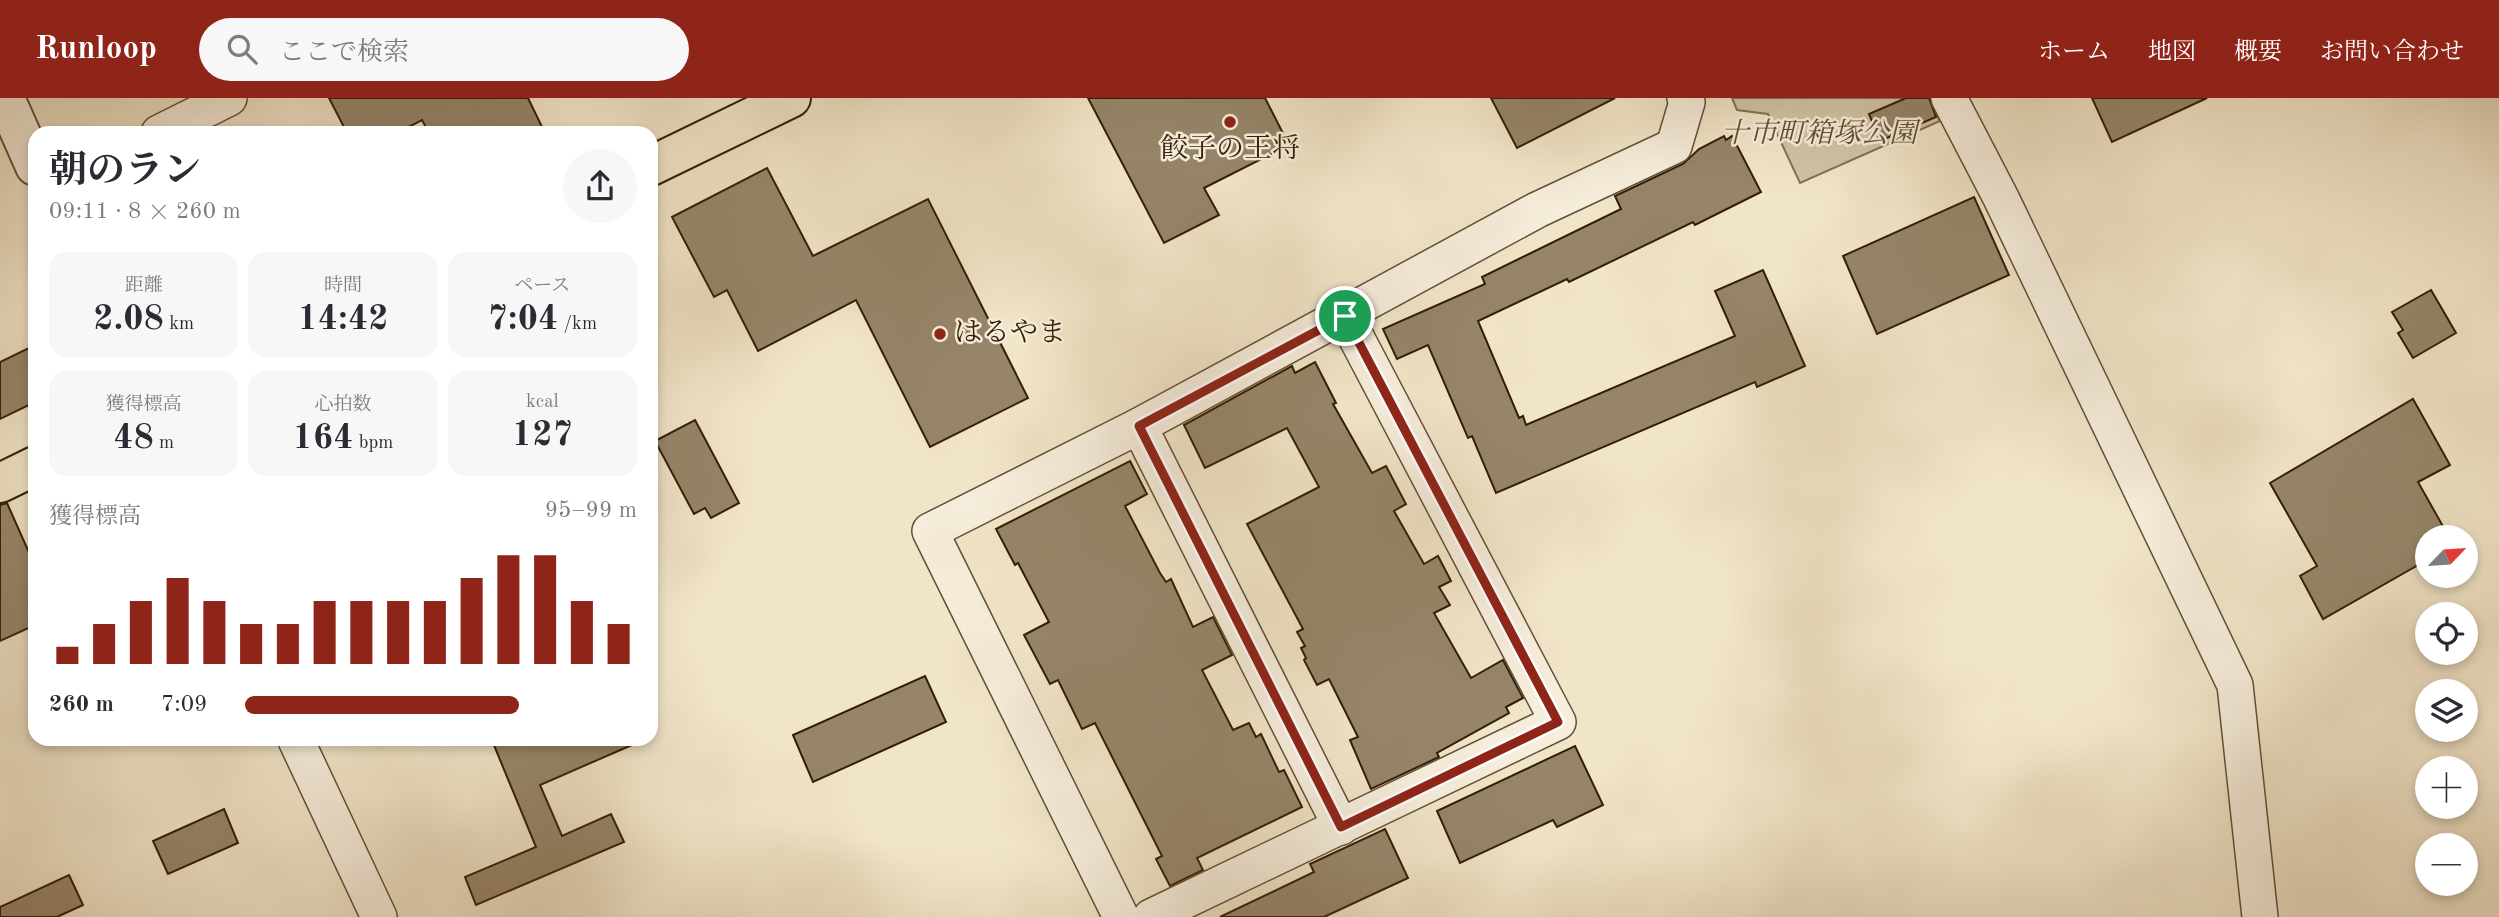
<!DOCTYPE html>
<html lang="ja">
<meta charset="utf-8">
<style>
:root{--surface:#fff;--page:#f7f7f7;--text:#2b2b33;--muted:#7c7c81;--accent:#8f2418}
body{margin:0;font-family:"Old Standard TT","Noto Serif JP",serif;background:var(--page);color:var(--text);height:100vh;display:flex;flex-direction:column;font-size:26px;white-space:nowrap}
*{box-sizing:border-box;margin:0}
p{font-size:23px;color:var(--muted)}
.icon{flex:none;width:38px;height:38px;fill:none;stroke:currentColor;stroke-width:2;stroke-linecap:round;stroke-linejoin:round}
.map{position:relative;flex:1;overflow:hidden}
.side{position:absolute;left:28px;top:28px;width:630px;height:620px;display:flex;flex-direction:column;background:var(--surface);border-radius:21px;box-shadow:0 4px 10px #0003}
.side>*{flex:none}
.needle{width:46px;rotate:65deg}
.buttons{position:absolute;left:2415px;top:427px;display:grid;gap:14px}
.buttons a{display:grid;place-items:center;width:63px;height:63px;border-radius:50%;background:var(--surface);box-shadow:0 4px 10px #0003;font-size:35px}
.pin{position:absolute;display:grid;place-items:center;width:60px;height:60px;color:#fff;margin:-30px;border:4px solid #fff;border-radius:50%;box-shadow:0 2px 7px #0007}
.round{display:grid;place-items:center;flex:none;width:74px;height:74px;border-radius:37px;background:var(--page)}
.headline{display:flex;align-items:center;justify-content:space-between;height:119px;padding:0 21px}
h1{font-size:38px;font-weight:700;line-height:52px}
.metrics{display:grid;grid-template-columns:repeat(3,1fr);gap:10px;height:119px;padding:7px 21px}
.metrics div{display:grid;align-content:center;border-radius:18px;background:var(--page);text-align:center}
.metrics b{font-size:35px;font-weight:700}
.metrics small{font-size:19px;font-weight:400}
.metrics p{font-size:19px}
.chart{height:196px;padding:14px 21px}
.chart p{display:flex;justify-content:space-between}
.chart svg{width:100%;height:126px;margin-top:7px;stroke:var(--accent);stroke-width:6}
ul{padding:0 21px;list-style:none;font-size:23px}
li{display:grid;grid-template-columns:112px 84px 1fr;align-items:center;height:52px}
li i{height:18px;border-radius:9px;background:var(--accent)}
header{display:flex;align-items:center;gap:42px;box-sizing:border-box;height:98px;padding:0 35px;background:var(--accent);color:#fff}
header strong{font-size:33px}
nav{display:flex;gap:38px;margin-inline-start:auto;font-size:24px}
.search{width:490px;height:63px;background:var(--page);display:flex;align-items:center;gap:18px;box-sizing:border-box;padding:0 24px;border-radius:38px;color:var(--muted);font-size:26px}
.map>svg:first-child{display:block}
.green{fill:#d1c3a8;stroke:#827056;stroke-width:2}
.building{fill:#96856a;stroke:#331e04;stroke-width:2}
.lines{fill:none;stroke-linecap:round;stroke-linejoin:round}
.minor-casing{stroke:#625035;stroke-width:38}
.tertiary-casing{stroke:#625035;stroke-width:42}
.trunk-casing{stroke:#331e04;stroke-width:42}
.minor{stroke:#f6eedc;stroke-width:35}
.tertiary{stroke:#f6eedc;stroke-width:38}
.trunk{stroke:#f1e5c9;stroke-width:38}
.route-casing{stroke:#fff;stroke-width:14}
.route{stroke:#8f2418;stroke-width:9}
.poi-dot{fill:#8f2418;stroke:#f6eedc;stroke-width:2.5}
.labels{text-anchor:middle;dominant-baseline:central;stroke-width:5;stroke-linejoin:round;paint-order:stroke}
.park-label{font-size:28px;font-style:italic;fill:#625035;stroke:#f6eedc}
.poi-label{font-size:28px;fill:#331e04;stroke:#f6eedc}
</style>
<header>
<strong>Runloop</strong>
<div class="search"><svg class="icon" aria-label="search" viewBox="0 0 24 24"><circle cx="10" cy="10" r="6"/><path d="M15 15l6 6"/></svg>ここで検索</div>
<nav><a>ホーム</a><a>地図</a><a>概要</a><a>お問い合わせ</a></nav>
</header>
<div class="map">
<svg width="2499" height="819" viewBox="0 0 2499 819">
<rect width="100%" height="100%" fill="#f1e5c9"/>
<filter id="stains"><feTurbulence type="fractalNoise" baseFrequency=".00286" numOctaves="4"/><feColorMatrix values="0 0 0 0 .2 0 0 0 0 .09 0 0 0 0 .02 0 0 0 .5 -.17"/></filter>
<radialGradient id="worn" r=".72"><stop offset=".6" stop-color="#630" stop-opacity="0"/><stop offset="1" stop-color="#630" stop-opacity=".3"/></radialGradient>
<path class="green" d="M1732,0H1928L1940,23L1800,85L1768,16L1737,12Z"/>
<g class="building">
<path d="M329,0H528L545,35H429L422,22L397,35H347Z"/>
<path d="M1088,0H1265L1289,47L1204,90L1219,117L1164,145Z"/>
<path d="M1491,0H1615L1517,50Z"/>
<path d="M1906,0H1929L1936,19L1880,43L1869,16Z"/>
<path d="M2092,0H2207L2112,44Z"/>
<path d="M1724,38L1726,42L1732,38L1761,94L1695,127L1693,124L1569,184L1567,181L1478,223L1519,320L1523,318L1526,327L1735,238L1715,193L1763,172L1805,268L1757,289L1755,284L1496,395L1472,338L1468,340L1428,247L1397,261L1383,231L1485,186L1482,179L1621,111L1615,98L1683,66L1699,51Z"/>
<path d="M767,70L813,158L928,101L1028,300L930,349L856,202L758,253L727,192L714,199L672,119Z"/>
<path d="M1974,99L2009,177L1877,236L1843,158Z"/>
<path d="M2431,192L2456,235L2413,260L2398,235L2403,232L2392,214Z"/>
<path d="M35,247V304L0,321V264Z"/>
<path d="M1315,264L1336,305L1333,306L1372,375L1386,368L1406,406L1394,413L1424,466L1438,458L1451,483L1439,489L1450,507L1434,515L1471,580L1503,562L1523,600L1506,609L1509,615L1437,655L1439,659L1371,691L1350,642L1358,639L1329,581L1317,587L1304,562L1306,560L1301,550L1305,548L1297,534L1303,531L1247,426L1319,389L1287,330L1205,370L1184,327L1292,268L1295,275Z"/>
<path d="M2413,301L2450,367L2418,384L2449,439H2427V462L2323,521L2300,478L2317,468L2270,385Z"/>
<path d="M695,322L739,405L711,420L705,410L694,416L655,343Z"/>
<path d="M1130,363L1147,396L1125,408L1160,475L1166,484L1171,481L1193,529L1213,519L1232,557L1202,572L1233,632L1249,625L1256,639L1261,636L1279,674L1284,672L1302,709L1197,760L1203,772L1170,788L1156,761L1162,758L1095,625L1082,631L1058,582L1050,586L1024,537L1049,524L1018,465L1015,467L996,431Z"/>
<path d="M7,405L35,468V527L0,543V407Z"/>
<path d="M925,578L946,624L813,684L793,637Z"/>
<path d="M491,640H648L540,687L562,738L611,716L624,744L476,807L465,779L536,749Z"/>
<path d="M1575,648L1603,707L1557,729L1553,722L1460,765L1437,713Z"/>
<path d="M224,711L238,745L168,776L153,743Z"/>
<path d="M1385,731L1408,780L1324,819H1220L1314,774L1310,766Z"/>
<path d="M69,777L83,807L57,819H0V809Z"/>
</g>
<g class="lines">
<g class="minor-casing">
<g id="minor">
<path d="M1949,0L2001,100L2235,587L2260,819"/>
<path d="M159,35L229,0"/>
<path d="M1139,328L1341,729"/>
<path d="M295,640L379,819"/>
<path d="M1121,819L930,433L1139,328L1537,112L1674,48L1687,4L1685,0"/>
<path d="M1151,819L1558,624L1345,218"/>
</g>
</g>
<g class="tertiary-casing">
<path id="tertiary" d="M5,0L35,68"/>
</g>
<g class="trunk-casing">
<g id="trunk">
<path d="M651,68L791,0"/>
<path d="M0,385L35,368"/>
</g>
</g>
<use href="#minor" class="minor"/>
<use href="#tertiary" class="tertiary"/>
<use href="#trunk" class="trunk"/>
</g>
<g class="lines">
<g class="route-casing">
<path id="route" d="M1345,218L1558,624L1341,729L1139,328Z"/>
</g>
<use href="#route" class="route"/>
</g>
<g class="poi-dot">
<circle cx="1230" cy="24" r="7"/>
<circle cx="940" cy="236" r="7"/>
</g>
<g class="labels">
<g class="park-label">
<text x="1819" y="37">十市町箱塚公園</text>
</g>
<g class="poi-label">
<text x="1230" y="52">餃子の王将</text>
<text x="954" y="236" text-anchor="start">はるやま</text>
</g>
</g>
<rect width="100%" height="100%" filter="url(#stains)"/>
<rect width="100%" height="100%" fill="url(#worn)"/>
</svg>
<div class="buttons">
<a><svg class="needle" viewBox="-14 -14 28 28"><path d="M0-13l5 13h-10z" fill="#e53935"/><path d="M0 13l5-13h-10z" fill="#7c7c81"/></svg></a>
<a><svg class="icon" aria-label="locate" viewBox="0 0 24 24"><circle cx="12" cy="12" r="6"/><path d="M12 2v4M12 18v4M2 12h4M18 12h4"/></svg></a>
<a><svg class="icon" aria-label="layers" viewBox="0 0 24 24"><path d="M12 4l9 5-9 5-9-5zM3 14l9 5 9-5"/></svg></a>
<a>+</a>
<a>−</a>
</div>
<div class="pin" style="left:1345px;top:218px;background:#1e9e55"><svg class="icon" aria-label="arrive" viewBox="0 0 24 24"><path d="M6 21V4h12l-3 4 3 4H6"/></svg></div>
<section class="side">
<div class="headline"><div><h1>朝のラン</h1><p>09:11 · 8 × 260 m</p></div><a class="round"><svg class="icon" aria-label="share" viewBox="0 0 24 24"><path d="M12 15V3M7 8l5-5 5 5M5 13v7h14v-7"/></svg></a></div>
<div class="metrics">
<div><p>距離</p><b>2.08<small> km</small></b></div>
<div><p>時間</p><b>14:42</b></div>
<div><p>ペース</p><b>7:04<small> /km</small></b></div>
</div>
<div class="metrics">
<div><p>獲得標高</p><b>48<small> m</small></b></div>
<div><p>心拍数</p><b>164<small> bpm</small></b></div>
<div><p>kcal</p><b>127</b></div>
</div>
<div class="chart"><p><span>獲得標高</span>95–99 m</p>
<svg viewBox="0 0 160 44" preserveAspectRatio="none"><path d="M5 44V38M15 44V30M25 44V22M35 44V14M45 44V22M55 44V30M65 44V30M75 44V22M85 44V22M95 44V22M105 44V22M115 44V14M125 44V6M135 44V6M145 44V22M155 44V30"/></svg>
</div>
<ul>
<li><b>260 m</b>7:09<i style="width:70%"></i></li>
</ul>
</section>
</div>
